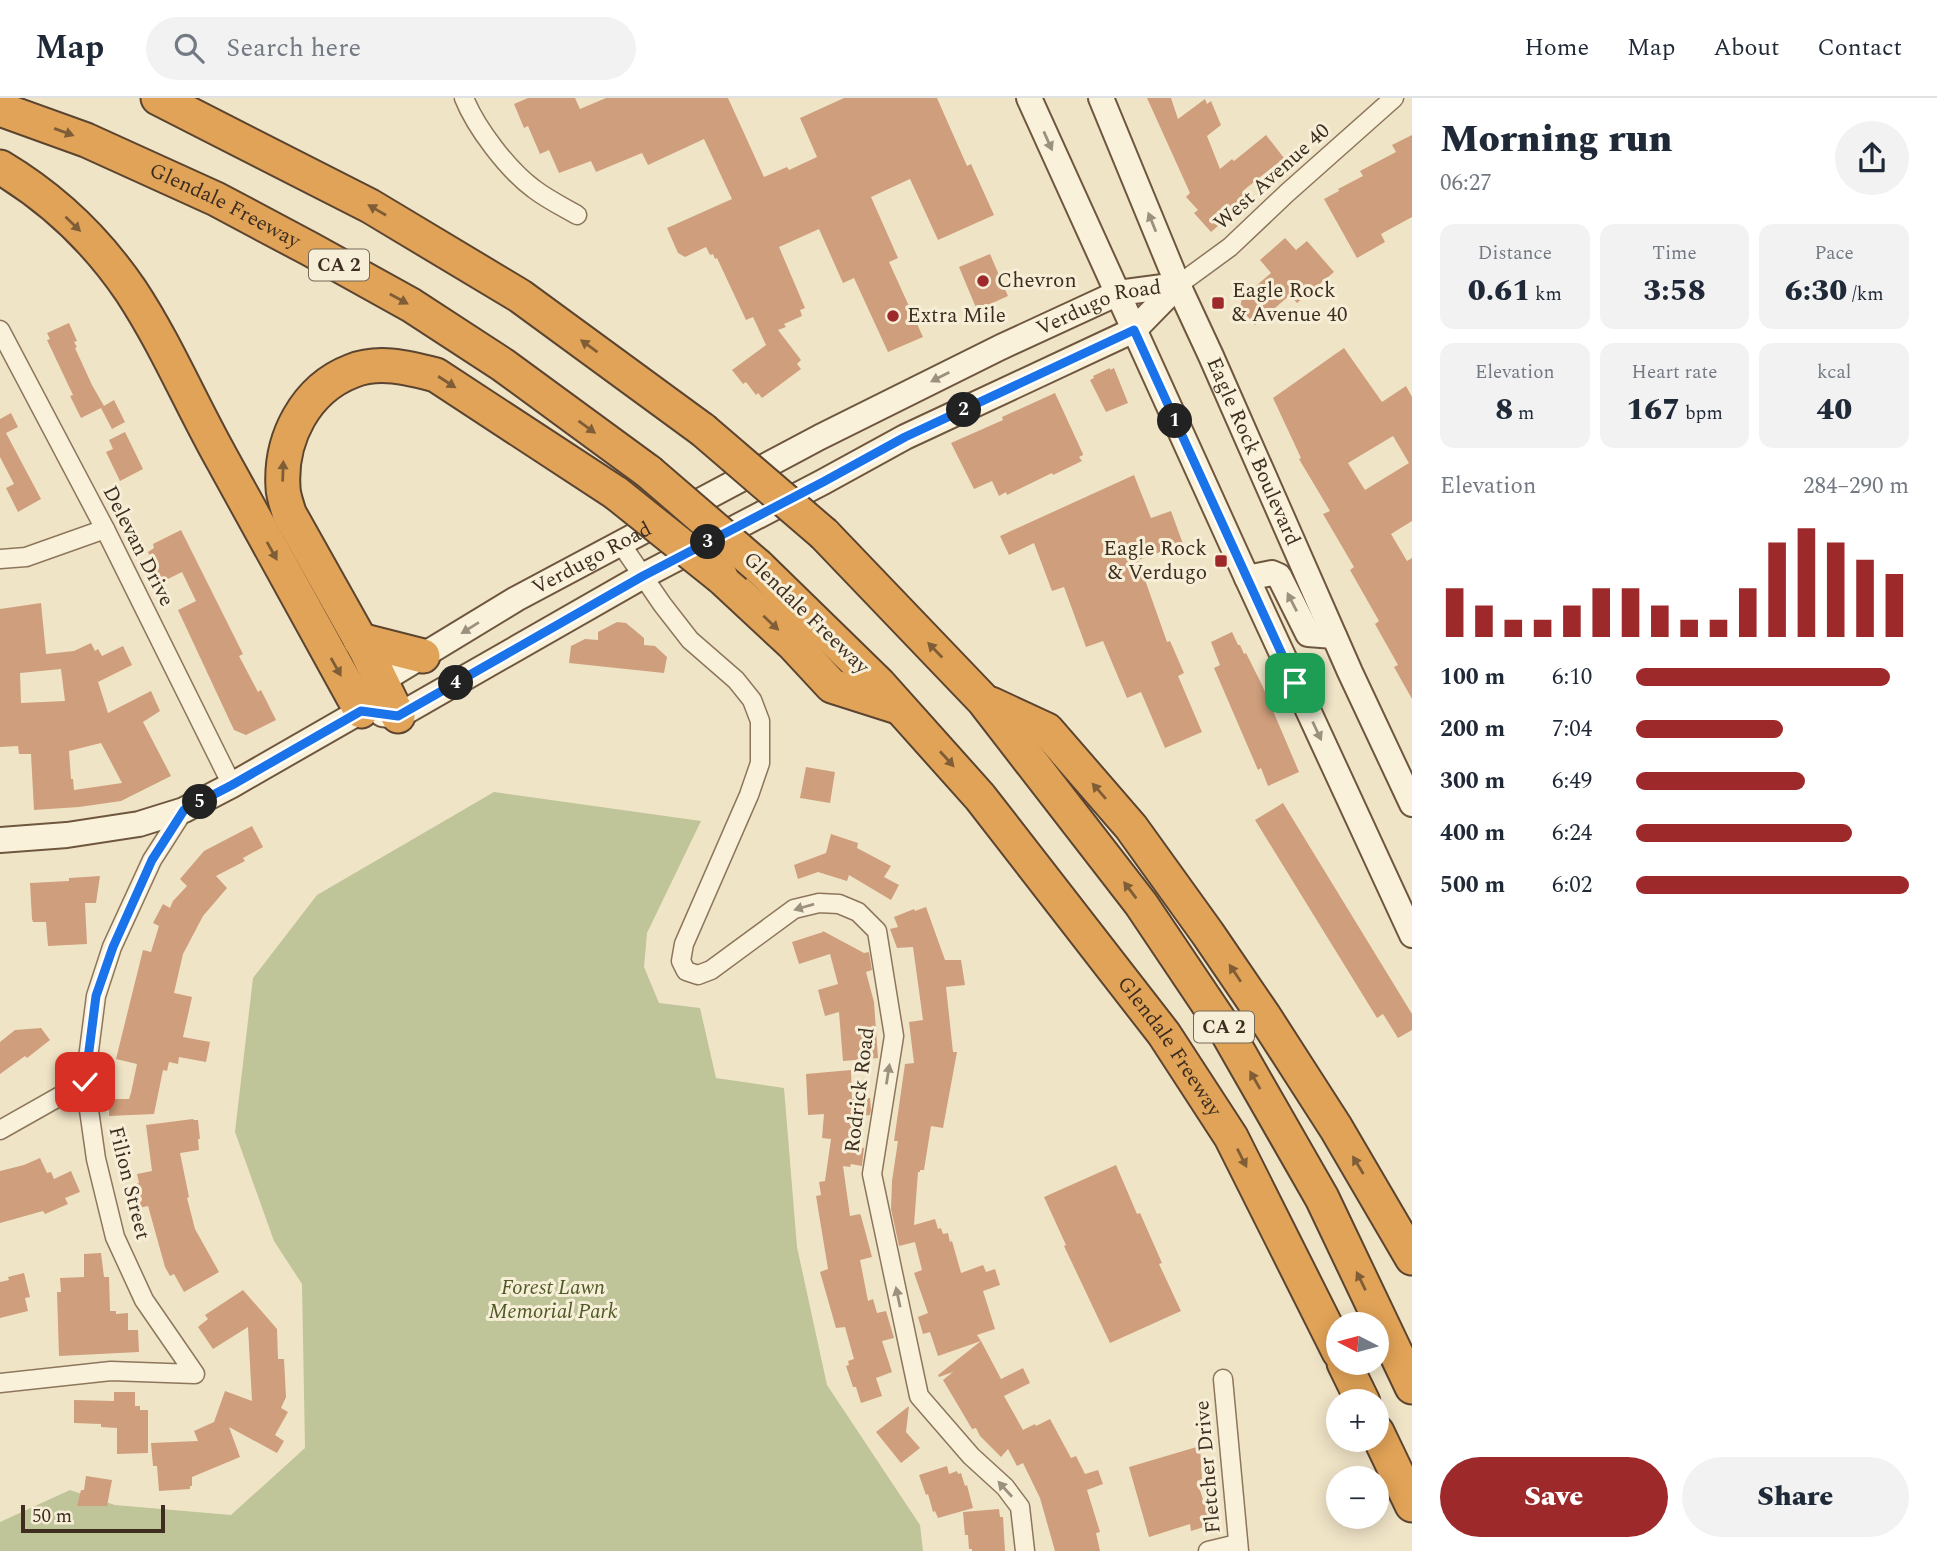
<!DOCTYPE html>
<meta charset="utf-8">
<style>
:root{--surface:#fff;--page:#f2f2f3;--text:#1f2937;--muted:#747a83;--line:#e0e1e3;--accent:#9e292b}
body{margin:0;font-family:Spectral,serif;background:var(--page);color:var(--text);height:100vh;display:flex;flex-direction:column;font-size:26px;white-space:nowrap}
*{box-sizing:border-box;margin:0}
p{font-size:23px;color:var(--muted)}
.icon{flex:none;width:38px;height:38px;fill:none;stroke:currentColor;stroke-width:2;stroke-linecap:round;stroke-linejoin:round}
.map{position:relative;flex:1;overflow:hidden}
.side{display:flex;flex-direction:column;background:var(--surface);width:525px}
.side>*{flex:none}
.needle{width:46px;rotate:276deg}
.fabs{position:absolute;left:1326px;top:1214px;display:grid;gap:14px}
.fabs a{display:grid;place-items:center;width:63px;height:63px;border-radius:50%;background:var(--surface);box-shadow:0 4px 18px #0003;font-size:35px}
.scale{position:absolute;left:21px;bottom:18px;width:144px;box-sizing:border-box;padding-left:7px;border:4px solid #3d2e20;border-top:0;font-size:19px;line-height:24px;white-space:nowrap;color:#3d2e20;-webkit-text-stroke:5px #f7eed7;paint-order:stroke}
.pin{position:absolute;display:grid;place-items:center;width:60px;height:60px;color:#fff;margin:-30px;border-radius:14px;box-shadow:0 4px 10px #0006}
.km{position:absolute;width:35px;height:35px;margin:-18px;border-radius:50%;background:#222;color:#fff;font-size:19px;line-height:35px;text-align:center}
.round{display:grid;place-items:center;flex:none;width:74px;height:74px;border-radius:37px;background:var(--page)}
.headline{display:flex;align-items:center;justify-content:space-between;height:119px;padding:0 28px}
h1{font-size:38px;font-weight:800;line-height:52px}
.figures{display:grid;grid-template-columns:repeat(3,1fr);gap:10px;height:119px;padding:7px 28px}
.figures div{display:grid;align-content:center;border-radius:14px;background:var(--page);text-align:center}
.figures b{font-size:30px;font-weight:800}
.figures small{font-size:19px;font-weight:400}
.figures p{font-size:19px}
.chart{height:196px;padding:14px 28px}
.chart p{display:flex;justify-content:space-between}
.chart svg{width:100%;height:126px;margin-top:7px;stroke:var(--accent);stroke-width:6}
.primary-button{display:flex;gap:14px;margin-top:auto;padding:14px 28px}
.primary-button a{flex:1;height:80px;border-radius:42px;background:var(--accent);color:#fff;font-size:28px;font-weight:800;line-height:80px;text-align:center}
.primary-button a+a{background:var(--page);color:var(--text)}
ul{padding:0 28px;list-style:none;font-size:23px}
li{display:grid;grid-template-columns:112px 84px 1fr;align-items:center;height:52px}
li i{height:18px;border-radius:9px;background:var(--accent)}
header{display:flex;align-items:center;gap:42px;box-sizing:border-box;height:98px;padding:0 35px;background:var(--surface);border-bottom:2px solid var(--line)}
header strong{font-size:33px}
nav{display:flex;gap:38px;margin-inline-start:auto;font-size:24px}
.search{width:490px;height:63px;background:var(--page);display:flex;align-items:center;gap:18px;box-sizing:border-box;padding:0 24px;border-radius:38px;color:var(--muted);font-size:26px}
main{display:flex;flex:1;min-height:0}
.map>svg:first-child{display:block}
.cemetery{fill:#bfc499}
.building{fill:#cf9e7c;fill-rule:evenodd}
.lines{fill:none;stroke-linecap:round;stroke-linejoin:round}
.street-casing{stroke:#8d765c;stroke-width:21}
.secondary-casing{stroke:#6f573f;stroke-width:28}
.highway-casing{stroke:#5b4430;stroke-width:37}
.street{stroke:#faf1db;stroke-width:18}
.secondary{stroke:#faf1db;stroke-width:24}
.highway{stroke:#e1a357;stroke-width:33}
.highway-bridge-casing{stroke:#5b4430;stroke-width:37;stroke-linecap:butt}
.highway-bridge{stroke:#e1a357;stroke-width:33}
.oneway{fill:#7f5d36}
.oneway2{fill:#9c907e}
.route-casing{stroke:#fff;stroke-width:14}
.route{stroke:#1a73e8;stroke-width:9}
.poi-dot{fill:#9e292b;stroke:#f7eed7;stroke-width:2.5}
.labels{text-anchor:middle;dominant-baseline:central;stroke-width:6;stroke-linejoin:round;paint-order:stroke}
.shield{fill:#f7eed7;stroke:#756857;stroke-width:2}
.shield-label{font-size:19px;font-weight:bold;fill:#3d2e20}
.street-label{font-size:21px;fill:#3d2e20;stroke:#f7eed7}
.poi-label{font-size:21px;fill:#3d2e20;stroke:#f7eed7;text-anchor:start}
.park-label{font-size:21px;font-style:italic;fill:#4d5a26;stroke:#f7eed7}
</style>
<header>
<strong>Map</strong>
<div class="search"><svg class="icon" aria-label="search" viewBox="0 0 24 24"><circle cx="10" cy="10" r="6"/><path d="M15 15l6 6"/></svg>Search here</div>
<nav><a>Home</a><a>Map</a><a>About</a><a>Contact</a></nav>
</header>
<main>
<div class="map">
<svg width="1412" height="1453" viewBox="0 0 1412 1453">
<rect width="100%" height="100%" fill="#f0e4c7"/>
<path class="cemetery" d="M494,694L701,723L647,835L644,869L659,905L700,910L716,980L784,990L797,1149L827,1287L920,1427L923,1453H0V1424L70,1392L115,1407L231,1417L305,1350L302,1186L274,1143L235,1034L253,880L317,797Z"/>
<g class="building">
<path d="M528,0H575L580,11L606,0H728L764,79L787,69L789,72L817,59L800,20L844,0H937L967,68L971,66L994,117L938,142L910,81L871,99L898,160L889,164L923,239L888,254L854,180L843,185L819,131L779,149L805,210L800,212L802,218L784,226L786,229L778,232L801,262L797,266L801,271L762,300L758,295L756,297L746,284L743,286L732,272L766,247L753,219L746,222L717,160L715,161L713,156L710,157L706,149L685,159L678,155L667,130L732,101L704,41L648,67L642,55L596,74L591,63L559,75L549,52L540,56L528,28L524,30L514,6Z"/>
<path d="M1147,0H1171L1178,21L1205,1L1207,6L1211,3L1221,27L1207,38L1220,71L1232,61L1234,63L1266,37L1284,60L1244,92L1247,95L1239,101L1243,105L1238,109L1239,110L1211,134L1194,115L1198,112L1186,99L1190,95Z"/>
<path d="M1412,37V119L1381,136L1385,144L1357,160L1324,101L1339,93L1338,91L1363,78L1360,73L1396,54L1392,47Z"/>
<path d="M1285,140L1296,152L1307,143L1334,174L1297,205L1290,197L1255,227L1240,210L1242,200L1271,175L1260,162Z"/>
<path d="M990,156L1008,198L977,212L959,169Z"/>
<path d="M69,225L77,243L74,244L77,249L75,250L92,287L104,308L114,302L125,324L112,331L101,310L81,320L70,298L73,297L47,242L50,241L47,235Z"/>
<path d="M1344,250L1382,304L1406,288L1412,299V423L1391,436L1407,463L1412,460V601L1394,569L1398,567L1375,526L1379,523L1350,472L1354,469L1323,416L1330,413L1299,361L1301,360L1273,300ZM1393,338L1409,365L1365,392L1348,365Z"/>
<path d="M1110,270V272L1114,270L1128,305L1106,314L1090,282L1094,280L1093,278Z"/>
<path d="M1055,295L1083,356V357L1079,359L1082,363L1053,377L1052,375L1007,397L1006,394L999,398L992,383L974,391L951,345L1003,322L1002,319Z"/>
<path d="M11,315L18,329L6,335L41,401L18,414L6,390L14,386L0,359V321Z"/>
<path d="M125,334L143,371L120,383L106,354L113,351L109,342Z"/>
<path d="M1134,377L1151,420L1171,413L1183,446L1138,462L1167,544L1170,543L1184,575L1178,578L1202,634L1165,650L1141,594L1127,600L1103,543L1086,549L1064,489L1052,493L1034,445L1009,457L1000,438Z"/>
<path d="M181,432L243,556L239,558L258,594L261,592L276,622L246,637L234,632L178,512L196,503L182,474L162,484L148,454L154,450L153,446Z"/>
<path d="M41,505L46,556L74,553L91,545L95,553L98,551L102,558L123,548L132,567L98,584L108,615L151,593L160,613L143,624L171,678L121,703L79,709L34,712L31,656H19L18,648L0,649V511ZM61,571L65,603L21,605L20,575ZM101,645L122,685L74,692L73,681H71L69,653Z"/>
<path d="M617,524L626,525L644,540V547L655,548L667,559L664,575L569,565L571,548L585,541L598,542V534Z"/>
<path d="M1232,534L1238,547H1240L1244,556L1246,555L1262,587L1299,674L1268,688L1261,670L1258,672L1214,570L1220,567L1211,544Z"/>
<path d="M806,669L835,674L830,705L800,700Z"/>
<path d="M1283,705L1412,916V932L1398,940L1383,916L1377,920L1255,722Z"/>
<path d="M252,728L263,749L243,760L245,763L216,778L227,790L203,818L183,856L174,895L192,899L183,939L210,944L206,964L179,959L178,966L169,964L167,973L163,972L154,1016L109,1018V1001H129L131,995L137,966L116,961L143,852L151,854L159,828L153,825L163,806L170,810L173,803L187,788L180,781L204,753Z"/>
<path d="M831,736L858,745L857,750L891,768L884,779L899,787L891,802L849,777L847,783L818,774L798,781L794,767L826,755Z"/>
<path d="M100,778L96,805H85L87,846L48,848L46,824H33L32,821L30,785L69,783V780Z"/>
<path d="M926,809L945,862H961L965,887L946,889L953,954H957L943,1030L931,1028L924,1072H920V1074H918L914,1127L935,1121L938,1131L941,1130L943,1136L948,1135L950,1144L952,1143L961,1175L983,1167L986,1174L995,1171L1000,1187L983,1193L995,1231L977,1237L981,1243L938,1258L930,1234L923,1236L918,1219L928,1215L914,1175L922,1172L915,1144L899,1148L891,1111L892,1083L898,1043H894L905,966L914,965L909,924L923,922L913,849L897,850L890,831L898,829L894,819L914,811L915,813Z"/>
<path d="M823,833L864,855L869,854L872,872L866,874L874,904L878,960L843,963L839,914L825,918L818,892L838,886L830,856L799,866L792,844L823,834Z"/>
<path d="M41,930L50,942L27,960L25,958L0,976V944L15,932Z"/>
<path d="M851,972L852,1001L870,1000L871,1012L870,1017L861,1018L857,1049L864,1050L862,1068L851,1066L850,1069L843,1068L850,1118L860,1116L861,1118L872,1159L860,1162L868,1203L873,1201L877,1215L886,1213L894,1240L882,1243L892,1274L876,1280L882,1298L861,1305L856,1289H853L846,1268L849,1267L848,1263L854,1261L845,1229L836,1230L820,1174L828,1171L816,1098L821,1097L819,1084L825,1083L831,1041L822,1040L824,1016L808,1017L806,976Z"/>
<path d="M193,1021L194,1022H198L200,1041H198L199,1052L180,1055L189,1099L187,1100L195,1131L219,1174L184,1194L174,1176L170,1178L165,1169L148,1108L139,1110L136,1086L139,1085L137,1076L152,1073L146,1027Z"/>
<path d="M40,1060L47,1075L51,1074L54,1081L71,1073L80,1094L65,1100L68,1106L45,1116L43,1113L0,1125V1073L24,1067Z"/>
<path d="M1116,1067L1137,1116L1140,1115L1162,1165L1159,1166L1181,1213L1110,1245L1064,1148L1066,1147L1044,1099Z"/>
<path d="M101,1155L104,1179H109L110,1213H116V1216L128,1215V1232H138L139,1254L59,1258L57,1194H61L60,1180L84,1179V1156Z"/>
<path d="M24,1175L30,1199L25,1200L28,1213L0,1220V1184L9,1182L8,1179Z"/>
<path d="M243,1192L277,1231L278,1261H284L286,1299L281,1310L288,1314L275,1337L284,1343L277,1355L229,1329L240,1359L192,1379V1388H190V1391L159,1393L157,1368H153L151,1345L198,1343L194,1333L214,1324L225,1293L252,1303L248,1229L213,1251L198,1229L208,1221L205,1217Z"/>
<path d="M981,1243L1001,1281L1023,1270L1030,1285L1004,1298L1023,1332L1035,1326L1036,1328L1050,1321L1071,1360L1076,1358L1085,1376L1098,1372L1103,1386L1087,1392L1100,1434L1096,1435L1100,1453H1055L1040,1400L1023,1365L1017,1368L1008,1351L1001,1359L980,1338L976,1330L972,1331L943,1282L953,1274L939,1279L938,1277Z"/>
<path d="M114,1294H135V1308H140V1312H148V1355L117,1356V1330L101,1329V1326L74,1325V1302L114,1303Z"/>
<path d="M909,1308L906,1334L920,1350L901,1365L876,1334Z"/>
<path d="M1200,1348L1202,1381L1197,1383L1208,1417L1207,1428L1191,1433L1190,1426L1149,1439L1129,1369Z"/>
<path d="M947,1368L949,1376L957,1373L958,1376L961,1375L965,1388L967,1387L973,1410L938,1420L935,1413L933,1414L928,1396L926,1397L919,1377Z"/>
<path d="M86,1378L112,1382L107,1408H77L81,1392H84Z"/>
<path d="M999,1411L1000,1419H1003L1005,1453H972V1451H969L968,1437H965L963,1414Z"/>
</g>
<g class="lines">
<g class="street-casing">
<g id="street">
<path d="M464,0C476,30 508,72 534,91C547,101 563,109 577,117"/>
<path d="M1178,187L1230,149L1287,95L1394,0"/>
<path d="M0,232L105,431L232,687"/>
<path d="M621,446L662,506L690,542L736,582L752,602L760,623V665L749,697L684,846L681,863L686,873L698,877L711,872L794,811L819,805L839,806L858,814L877,833L894,938L872,1076L919,1298L971,1358L1005,1389L1020,1409L1025,1453"/>
<path d="M0,461L26,459L105,431"/>
<path d="M0,1032L85,984"/>
<path d="M1223,1281L1239,1453"/>
<path d="M0,1285L111,1273L195,1276L144,1202L115,1139L96,1061L85,984L96,898L112,849L152,762L184,712"/>
<path d="M1208,1453L1237,1446"/>
</g>
</g>
<g class="secondary-casing">
<g id="secondary">
<path d="M1029,0L1247,480L1412,837"/>
<path id="s1" d="M1101,0L1178,187L1211,258L1350,574L1412,706"/>
<path d="M1247,480L1272,475L1279,478L1308,536L1334,538"/>
<path d="M382,616L398,618L643,478L823,384L905,339L1134,232L1178,187"/>
<path id="s2" d="M0,742L67,737L139,726L184,712L232,687L361,613L381,583L516,501L820,339L1001,249L1118,195L1178,187"/>
</g>
</g>
<g class="highway-casing">
<g id="highway">
<path d="M158,0L370,108L520,198L703,332"/>
<path id="s3" d="M0,11L86,42L216,101L310,151L411,207L503,267L649,374"/>
<path d="M0,69C52,100 97,143 131,193C166,246 191,306 222,361C268,446 315,529 361,613"/>
<path d="M824,436L983,602L1141,806L1227,934L1322,1100L1412,1289"/>
<path id="s4" d="M758,468L879,586L980,699L1164,936L1231,1039L1339,1254"/>
<path d="M721,479L793,546L832,588L898,609"/>
<path d="M360,542L423,558"/>
<path d="M991,606L1047,632L1131,729L1208,836L1264,918L1336,1030L1412,1160"/>
<path d="M398,618L367,554L289,415C287,407 283,398 283,389C280,341 305,291 352,273C379,262 409,270 436,277L616,395"/>
<path d="M1344,1265L1363,1304"/>
<path d="M1377,1334L1412,1407"/>
</g>
</g>
<use href="#street" class="street"/>
<use href="#secondary" class="secondary"/>
<use href="#highway" class="highway"/>
<g class="highway-bridge-casing">
<g id="highway-bridge">
<path d="M703,332L824,436"/>
<path d="M649,374L758,468"/>
<path d="M616,395L721,479"/>
</g>
</g>
<use href="#highway-bridge" class="highway-bridge"/>
</g>
<defs><path id="oneway-solid" d="M-6-.8H1V-3.2L6.5 0L1 3.2V.8H-6Z" transform="scale(1.75)"/></defs>
<g class="oneway">
<use href="#oneway-solid" transform="translate(64 34) rotate(20)"/>
<use href="#oneway-solid" transform="translate(377 112) rotate(-150)"/>
<use href="#oneway-solid" transform="translate(73 126) rotate(44)"/>
<use href="#oneway-solid" transform="translate(399 201) rotate(29)"/>
<use href="#oneway-solid" transform="translate(589 248) rotate(-144)"/>
<use href="#oneway-solid" transform="translate(447 284) rotate(33)"/>
<use href="#oneway-solid" transform="translate(587 329) rotate(36)"/>
<use href="#oneway-solid" transform="translate(283 373) rotate(-88)"/>
<use href="#oneway-solid" transform="translate(272 453) rotate(61)"/>
<use href="#oneway-solid" transform="translate(771 525) rotate(43)"/>
<use href="#oneway-solid" transform="translate(935 552) rotate(-134)"/>
<use href="#oneway-solid" transform="translate(336 569) rotate(61)"/>
<use href="#oneway-solid" transform="translate(947 661) rotate(48)"/>
<use href="#oneway-solid" transform="translate(1099 693) rotate(-131)"/>
<use href="#oneway-solid" transform="translate(1130 792) rotate(-127)"/>
<use href="#oneway-solid" transform="translate(1235 875) rotate(-124)"/>
<use href="#oneway-solid" transform="translate(1255 982) rotate(-120)"/>
<use href="#oneway-solid" transform="translate(1242 1060) rotate(63)"/>
<use href="#oneway-solid" transform="translate(1358 1067) rotate(-121)"/>
<use href="#oneway-solid" transform="translate(1361 1183) rotate(-116)"/>
</g>
<g class="oneway2">
<use href="#oneway-solid" transform="translate(1048 43) rotate(66)"/>
<use href="#oneway-solid" transform="translate(1152 124) rotate(-112)"/>
<use href="#oneway-solid" transform="translate(940 279) rotate(153)"/>
<use href="#oneway-solid" transform="translate(1292 504) rotate(-117)"/>
<use href="#oneway-solid" transform="translate(470 530) rotate(148)"/>
<use href="#oneway-solid" transform="translate(1317 633) rotate(65)"/>
<use href="#oneway-solid" transform="translate(804 809) rotate(164)"/>
<use href="#oneway-solid" transform="translate(888 976) rotate(-81)"/>
<use href="#oneway-solid" transform="translate(898 1199) rotate(-102)"/>
<use href="#oneway-solid" transform="translate(1005 1391) rotate(-132)"/>
</g>
<g class="lines">
<g class="route-casing">
<path id="route" d="M85,984L96,898L113,849L152,762L184,712L232,687L361,613L398,618L643,478L823,384L905,339L1134,232L1295,585"/>
</g>
<use href="#route" class="route"/>
</g>
<g class="poi-dot">
<circle cx="983" cy="183" r="7"/>
<rect x="1211" y="198" width="14" height="14" rx="3.5"/>
<circle cx="893" cy="218" r="7"/>
<rect x="1214" y="456" width="14" height="14" rx="3.5"/>
</g>
<g class="labels">
<g class="shield">
<rect x="309" y="151.5" width="60" height="31" rx="5"/>
<rect x="1194" y="913.5" width="60" height="31" rx="5"/>
</g>
<g class="shield-label">
<text x="339" y="167">CA 2</text>
<text x="1224" y="929">CA 2</text>
</g>
<g class="street-label">
<text transform="translate(1272 79) rotate(-42)">West Avenue 40</text>
<text stroke="none"><textPath href="#s3" startOffset="245">Glendale Freeway</textPath></text>
<text stroke="none"><textPath href="#s2" startOffset="1237">Verdugo Road</textPath></text>
<text stroke="none"><textPath href="#s1" startOffset="385">Eagle Rock Boulevard</textPath></text>
<text transform="translate(138 448) rotate(63)">Delevan Drive</text>
<text stroke="none"><textPath href="#s2" startOffset="670">Verdugo Road</textPath></text>
<text transform="translate(806 515) rotate(44)">Glendale Freeway</text>
<text stroke="none"><textPath href="#s4" startOffset="634">Glendale Freeway</textPath></text>
<text transform="translate(860 992) rotate(-83)">Rodrick Road</text>
<text transform="translate(129 1085) rotate(76)">Filion Street</text>
<text transform="translate(1208 1369) rotate(-95)">Fletcher Drive</text>
</g>
<g class="poi-label">
<text x="997" y="183">Chevron</text>
<text x="1232" y="193">Eagle Rock<tspan x="1232" dy="24">&amp; Avenue 40</tspan></text>
<text x="907" y="218">Extra Mile</text>
<text x="1207" y="451" text-anchor="end">Eagle Rock<tspan x="1207" dy="24">&amp; Verdugo</tspan></text>
</g>
<g class="park-label">
<text x="553" y="1190">Forest Lawn<tspan x="553" dy="24">Memorial Park</tspan></text>
</g>
</g>
</svg>
<div class="fabs">
<a><svg class="needle" viewBox="-14 -14 28 28"><path d="M0-13l5 13h-10z" fill="#e53935"/><path d="M0 13l5-13h-10z" fill="#747a83"/></svg></a>
<a>+</a>
<a>−</a>
</div>
<div class="scale">50 m</div>
<div class="pin" style="left:1295px;top:585px;background:#1e9e55"><svg class="icon" aria-label="arrive" viewBox="0 0 24 24"><path d="M6 21V4h12l-3 4 3 4H6"/></svg></div>
<div class="pin" style="left:85px;top:984px;background:#d93025"><svg class="icon" aria-label="check" viewBox="0 0 24 24"><path d="M5 12l5 5 9-10"/></svg></div>
<b class="km" style="left:1175px;top:323px">1</b>
<b class="km" style="left:964px;top:312px">2</b>
<b class="km" style="left:708px;top:444px">3</b>
<b class="km" style="left:456px;top:585px">4</b>
<b class="km" style="left:200px;top:704px">5</b>
</div>
<section class="side">
<div class="headline"><div><h1>Morning run</h1><p>06:27</p></div><a class="round"><svg class="icon" aria-label="share" viewBox="0 0 24 24"><path d="M12 15V3M7 8l5-5 5 5M5 13v7h14v-7"/></svg></a></div>
<div class="figures">
<div><p>Distance</p><b>0.61<small> km</small></b></div>
<div><p>Time</p><b>3:58</b></div>
<div><p>Pace</p><b>6:30<small> /km</small></b></div>
</div>
<div class="figures">
<div><p>Elevation</p><b>8<small> m</small></b></div>
<div><p>Heart rate</p><b>167<small> bpm</small></b></div>
<div><p>kcal</p><b>40</b></div>
</div>
<div class="chart"><p><span>Elevation</span>284–290 m</p>
<svg viewBox="0 0 160 44" preserveAspectRatio="none"><path d="M5 44V27M15 44V33M25 44V38M35 44V38M45 44V33M55 44V27M65 44V27M75 44V33M85 44V38M95 44V38M105 44V27M115 44V11M125 44V6M135 44V11M145 44V17M155 44V22"/></svg>
</div>
<ul>
<li><b>100 m</b>6:10<i style="width:93%"></i></li>
<li><b>200 m</b>7:04<i style="width:54%"></i></li>
<li><b>300 m</b>6:49<i style="width:62%"></i></li>
<li><b>400 m</b>6:24<i style="width:79%"></i></li>
<li><b>500 m</b>6:02<i style="width:100%"></i></li>
</ul>
<div class="primary-button"><a>Save</a><a>Share</a></div>
</section>
</main>
